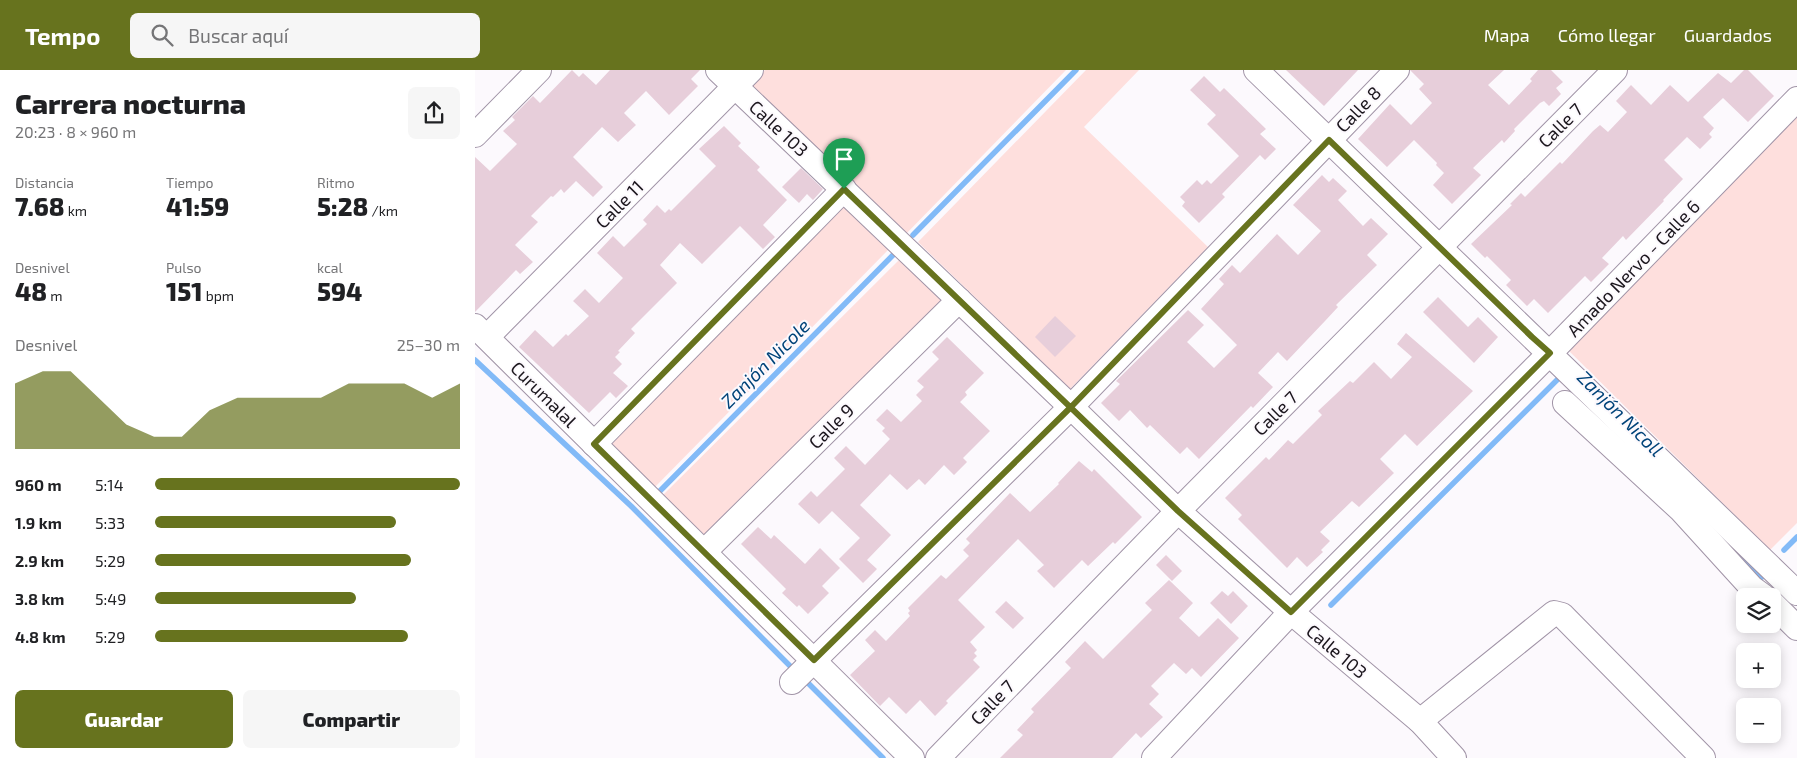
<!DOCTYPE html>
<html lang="es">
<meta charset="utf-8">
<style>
:root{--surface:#fff;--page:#f6f6f6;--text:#202124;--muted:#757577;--accent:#67731e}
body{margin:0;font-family:"Exo 2",sans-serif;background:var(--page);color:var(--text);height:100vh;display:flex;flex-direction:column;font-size:19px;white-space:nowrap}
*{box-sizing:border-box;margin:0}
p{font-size:16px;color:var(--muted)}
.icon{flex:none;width:28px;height:28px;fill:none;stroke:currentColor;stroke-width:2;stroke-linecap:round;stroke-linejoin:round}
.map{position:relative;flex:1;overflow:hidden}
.panel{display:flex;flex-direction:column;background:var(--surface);width:475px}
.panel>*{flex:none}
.controls{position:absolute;left:1261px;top:518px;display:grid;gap:10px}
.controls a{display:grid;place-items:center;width:45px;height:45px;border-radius:8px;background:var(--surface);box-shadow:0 2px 12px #0003;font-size:25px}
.pin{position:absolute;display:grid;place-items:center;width:42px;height:42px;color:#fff;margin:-51px -21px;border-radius:50% 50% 50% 0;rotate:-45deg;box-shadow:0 0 5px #0007}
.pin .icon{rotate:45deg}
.round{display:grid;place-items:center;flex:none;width:52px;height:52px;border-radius:8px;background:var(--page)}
.overview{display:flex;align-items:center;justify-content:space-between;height:85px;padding:0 15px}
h1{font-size:28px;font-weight:800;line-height:38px}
.metrics{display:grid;grid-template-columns:repeat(3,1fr);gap:8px;height:85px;padding:5px 15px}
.metrics div{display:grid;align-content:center}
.metrics b{font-size:25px;font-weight:800}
.metrics small{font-size:14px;font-weight:400}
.metrics p{font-size:14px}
.chart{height:140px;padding:10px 15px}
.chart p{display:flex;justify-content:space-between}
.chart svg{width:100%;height:90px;margin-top:5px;fill:var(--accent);opacity:.7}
.primary-button{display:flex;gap:10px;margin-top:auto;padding:10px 15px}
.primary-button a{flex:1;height:58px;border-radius:8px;background:var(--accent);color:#fff;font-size:20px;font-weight:800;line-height:58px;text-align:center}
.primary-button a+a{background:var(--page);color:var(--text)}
ul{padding:0 15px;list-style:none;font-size:16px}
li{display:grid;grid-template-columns:80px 60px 1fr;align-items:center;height:38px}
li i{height:12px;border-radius:6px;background:var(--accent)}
header{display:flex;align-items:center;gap:30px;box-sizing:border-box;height:70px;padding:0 25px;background:var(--accent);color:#fff}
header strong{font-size:24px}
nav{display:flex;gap:28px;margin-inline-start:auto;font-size:18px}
.search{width:350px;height:45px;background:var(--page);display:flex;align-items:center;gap:12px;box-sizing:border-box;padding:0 18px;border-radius:8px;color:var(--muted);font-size:19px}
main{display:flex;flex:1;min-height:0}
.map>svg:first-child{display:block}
.green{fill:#fedfdd}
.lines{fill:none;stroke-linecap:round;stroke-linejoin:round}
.stream{stroke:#82baf7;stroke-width:5.5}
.building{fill:#e7ceda}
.minor-casing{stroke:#a194a7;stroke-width:26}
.minor{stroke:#fff;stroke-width:24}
.route-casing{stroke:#fff;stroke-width:10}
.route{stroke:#67731e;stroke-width:6}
.labels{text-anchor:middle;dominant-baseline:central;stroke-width:4;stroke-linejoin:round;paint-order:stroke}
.street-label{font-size:18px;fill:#1b161d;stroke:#fcf9fd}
.water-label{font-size:19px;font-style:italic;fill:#014379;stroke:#fcf9fd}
</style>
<header>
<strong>Tempo</strong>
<div class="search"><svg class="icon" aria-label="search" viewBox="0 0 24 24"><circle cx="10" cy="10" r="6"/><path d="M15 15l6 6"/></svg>Buscar aquí</div>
<nav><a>Mapa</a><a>Cómo llegar</a><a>Guardados</a></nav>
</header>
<main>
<section class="panel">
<div class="overview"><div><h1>Carrera nocturna</h1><p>20:23 · 8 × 960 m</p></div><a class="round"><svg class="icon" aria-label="share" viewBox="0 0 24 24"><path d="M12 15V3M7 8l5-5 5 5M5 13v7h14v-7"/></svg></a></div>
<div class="metrics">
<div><p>Distancia</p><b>7.68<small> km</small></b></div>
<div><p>Tiempo</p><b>41:59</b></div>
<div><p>Ritmo</p><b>5:28<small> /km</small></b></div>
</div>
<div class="metrics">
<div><p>Desnivel</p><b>48<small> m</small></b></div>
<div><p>Pulso</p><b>151<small> bpm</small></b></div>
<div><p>kcal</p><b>594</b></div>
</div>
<div class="chart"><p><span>Desnivel</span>25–30 m</p>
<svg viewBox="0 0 160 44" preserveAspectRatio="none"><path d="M0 44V12L10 6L20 6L30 19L40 32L50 38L60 38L70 25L80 19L90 19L100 19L110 19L120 12L130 12L140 12L150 19L160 12V44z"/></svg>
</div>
<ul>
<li><b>960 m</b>5:14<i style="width:100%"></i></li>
<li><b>1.9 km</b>5:33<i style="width:79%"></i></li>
<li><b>2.9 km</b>5:29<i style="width:84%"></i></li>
<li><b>3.8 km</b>5:49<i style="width:66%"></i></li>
<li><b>4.8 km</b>5:29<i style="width:83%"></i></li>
</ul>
<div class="primary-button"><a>Guardar</a><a>Compartir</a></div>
</section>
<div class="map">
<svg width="1322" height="688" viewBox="0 0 1322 688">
<rect width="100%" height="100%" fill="#fcf9fd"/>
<g class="green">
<path d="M290,0H591L430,165L275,15Z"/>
<path d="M611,0H664L609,57L733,177L595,319L443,172Z"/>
<path d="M1322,44V453L1295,480L1089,276Z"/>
<path d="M370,134L415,178L179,418L134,374Z"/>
<path d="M426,188L468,229L229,468L187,426Z"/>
</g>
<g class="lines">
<g class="stream">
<path d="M438,165L601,0"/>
<path d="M0,290L156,436L321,602"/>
<path d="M181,425L420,183"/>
<path d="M1257,477L1287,507"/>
<path d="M1309,480L1322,467"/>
<path d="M856,535L1088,304"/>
<path d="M328,608L408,688"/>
</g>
</g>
<g class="building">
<path d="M97,0L104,7L108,3L121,15L135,0H225L216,9L223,16L194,45L171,21L149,43L161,55L143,72L127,57L98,87L128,117L118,127L101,111L89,123L86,119L78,127L76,126L56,146L63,152L40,175L58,192L45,204L41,200L0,242V87L15,101L42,74L28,61L40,50L37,47L58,26L65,33Z"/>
<path d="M811,0H883L849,36Z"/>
<path d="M935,0H1029L1013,15L1034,35L1057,11L1055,9L1063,0H1076L1088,12L1081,18L1086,24L1074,36L1069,31L1065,33L1039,59L1040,61L1029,73L1027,70L998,98L1006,105L977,134L958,115L969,103L961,95L962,93L939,70L912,97L883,69L915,34L936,55L957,33L944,19L949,14Z"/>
<path d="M1269,0H1273L1299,26L1273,52L1248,28L1228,47L1239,58L1234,64L1237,67L1225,79L1212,67L1189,90L1208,109L1188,130L1189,131L1151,170L1148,166L1127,188L1134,194L1116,212L1110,206L1073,243L1059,229L1052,236L1031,215L1036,210L1012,186L1010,188L996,174L1037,135L1035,134L1046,123L1050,127L1085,92L1087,94L1118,61L1125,55L1133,62L1152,42L1141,31L1156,15L1176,35L1195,15L1213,32L1243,3L1256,13Z"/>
<path d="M729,6L745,22L749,18L791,59L785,64L801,79L790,90L785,85L747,124L750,127L724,153L707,136L710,132L705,127L722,110L727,115L732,110L736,114L764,86L732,54L741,45L715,20Z"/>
<path d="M249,56L266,73L263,76L285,97L282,100L312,130L288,155L300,167L288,179L265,156L227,194L205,173L185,195L202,213L156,259L160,263L143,281L145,282L140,287L147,294L138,303L153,316L141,328L135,322L114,343L44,277L60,260L78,277L91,264L93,266L114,246L98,231L110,219L124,233L148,208L122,183L138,166L149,177L172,154L168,150L182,135L190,143L194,139L196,141L241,96L224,79Z"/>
<path d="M326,98L348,119L338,130L332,124L324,133L307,117Z"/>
<path d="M847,105L854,112L858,108L872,121L863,130L888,156L896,148L913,164L892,185L902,195L861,235L863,237L850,251L812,291L803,282L783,303L798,317L778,338L776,336L724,389L712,377L705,384L675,355L672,358L655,340L644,351L626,333L645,314L641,311L713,240L729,255L712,272L739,298L762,275L726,239L749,214L744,209L757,195L765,203L802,164L823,185L846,161L818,135Z"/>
<path d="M963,227L993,257L1003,247L1023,267L999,293L948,242Z"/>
<path d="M580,246L601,266L580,287L560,267Z"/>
<path d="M931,263L998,321L942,376L930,364L905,389L919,403L884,437L877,431L845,462L855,471L846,480L848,482L832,497L822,487L812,498L763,449L767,445L750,428L791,387L794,390L813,370L818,374L847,345L843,341L875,311L878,313L899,292L916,309L937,287L922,274Z"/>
<path d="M472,267L509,303L490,322L492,325L485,332L515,361L488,388L492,392L479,405L469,395L450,415L444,409L432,420L415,404L385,435L416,465L392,490L402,499L388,513L364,489L385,468L357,441L344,454L323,434L336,421L342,427L370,399L359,388L371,376L390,395L415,369L407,361L410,358L401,350L412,339L426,352L447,331L441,325L449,317L442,311L464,289L457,282Z"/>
<path d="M604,391L617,402L619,399L667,447L640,474L638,472L636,474L613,496L607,490L579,518L562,501L569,495L543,469L483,530L510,557L495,572L502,580L499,583L502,586L498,590L505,597L471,631L473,633L460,646L445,630L431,644L414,627L405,636L375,605L400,581L390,570L400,560L411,571L435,546L433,543L435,541L433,538L466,505L471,509L494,486L488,480L495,473L491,469L535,423L555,442L584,414L583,413Z"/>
<path d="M283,457L296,469L299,465L330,494L345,478L365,498L347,516L354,523L333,544L324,535L322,537L307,523L311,519L266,474Z"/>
<path d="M691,485L707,501L697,511L681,495Z"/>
<path d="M694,510L718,533L704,548L724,567L743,548L764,568L726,607L717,598L711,604L699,593L676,616L684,624L674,634L688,647L666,668L661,663L637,688H525L548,665L542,660L559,642L556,639L596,598L590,592L610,571L628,589L677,540L670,533Z"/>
<path d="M747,521L753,526L758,521L773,536L756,554L735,533Z"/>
<path d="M531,531L549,548L538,559L520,542Z"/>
</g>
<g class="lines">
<g class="minor-casing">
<g id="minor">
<path d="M243,0L596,337L703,441L816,542L945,651L979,688"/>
<path d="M781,0L1322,523"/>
<path d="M0,65L64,0"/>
<path d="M0,256L437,688"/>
<path d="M12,267L276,0"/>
<path d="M1090,333L1206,440L1277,518L1288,526"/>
<path d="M119,374L369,119"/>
<path d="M229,482L484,230"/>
<path d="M1298,534L1322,558"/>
<path d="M317,612L596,337L922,0"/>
<path d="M945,651L1079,543L1087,545L1228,688"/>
<path d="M463,688L703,441L1140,0"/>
<path d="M679,688L816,542L1075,283L1322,29"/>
</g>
</g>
<use href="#minor" class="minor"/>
</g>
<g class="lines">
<g class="route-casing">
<path id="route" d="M369,119L703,441L816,542L1075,283L1057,267L854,70L596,337L339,590L119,374L369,119"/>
</g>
<use href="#route" class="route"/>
</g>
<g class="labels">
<g class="street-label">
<text transform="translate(883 39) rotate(-46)">Calle 8</text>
<text transform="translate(1085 55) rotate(-45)">Calle 7</text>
<text transform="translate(304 58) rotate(43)">Calle 103</text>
<text transform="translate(144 134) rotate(-45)">Calle 11</text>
<text transform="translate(1158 198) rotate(-46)">Amado Nervo - Calle 6</text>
<text transform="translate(69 324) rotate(45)">Curumalal</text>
<text transform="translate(800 343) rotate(-45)">Calle 7</text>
<text transform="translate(356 356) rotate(-45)">Calle 9</text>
<text transform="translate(862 581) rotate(40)">Calle 103</text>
<text transform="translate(517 632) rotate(-46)">Calle 7</text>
</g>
<g class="water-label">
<text transform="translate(290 293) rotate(-45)">Zanjón Nicole</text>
<text transform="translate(1146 343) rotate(45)">Zanjón Nicoll</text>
</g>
</g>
</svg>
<div class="controls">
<a><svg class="icon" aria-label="layers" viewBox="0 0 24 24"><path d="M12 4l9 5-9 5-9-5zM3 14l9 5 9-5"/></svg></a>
<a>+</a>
<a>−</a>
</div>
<div class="pin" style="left:369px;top:119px;background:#1e9e55"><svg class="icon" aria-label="arrive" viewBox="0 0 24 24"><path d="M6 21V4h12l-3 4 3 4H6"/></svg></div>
</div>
</main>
